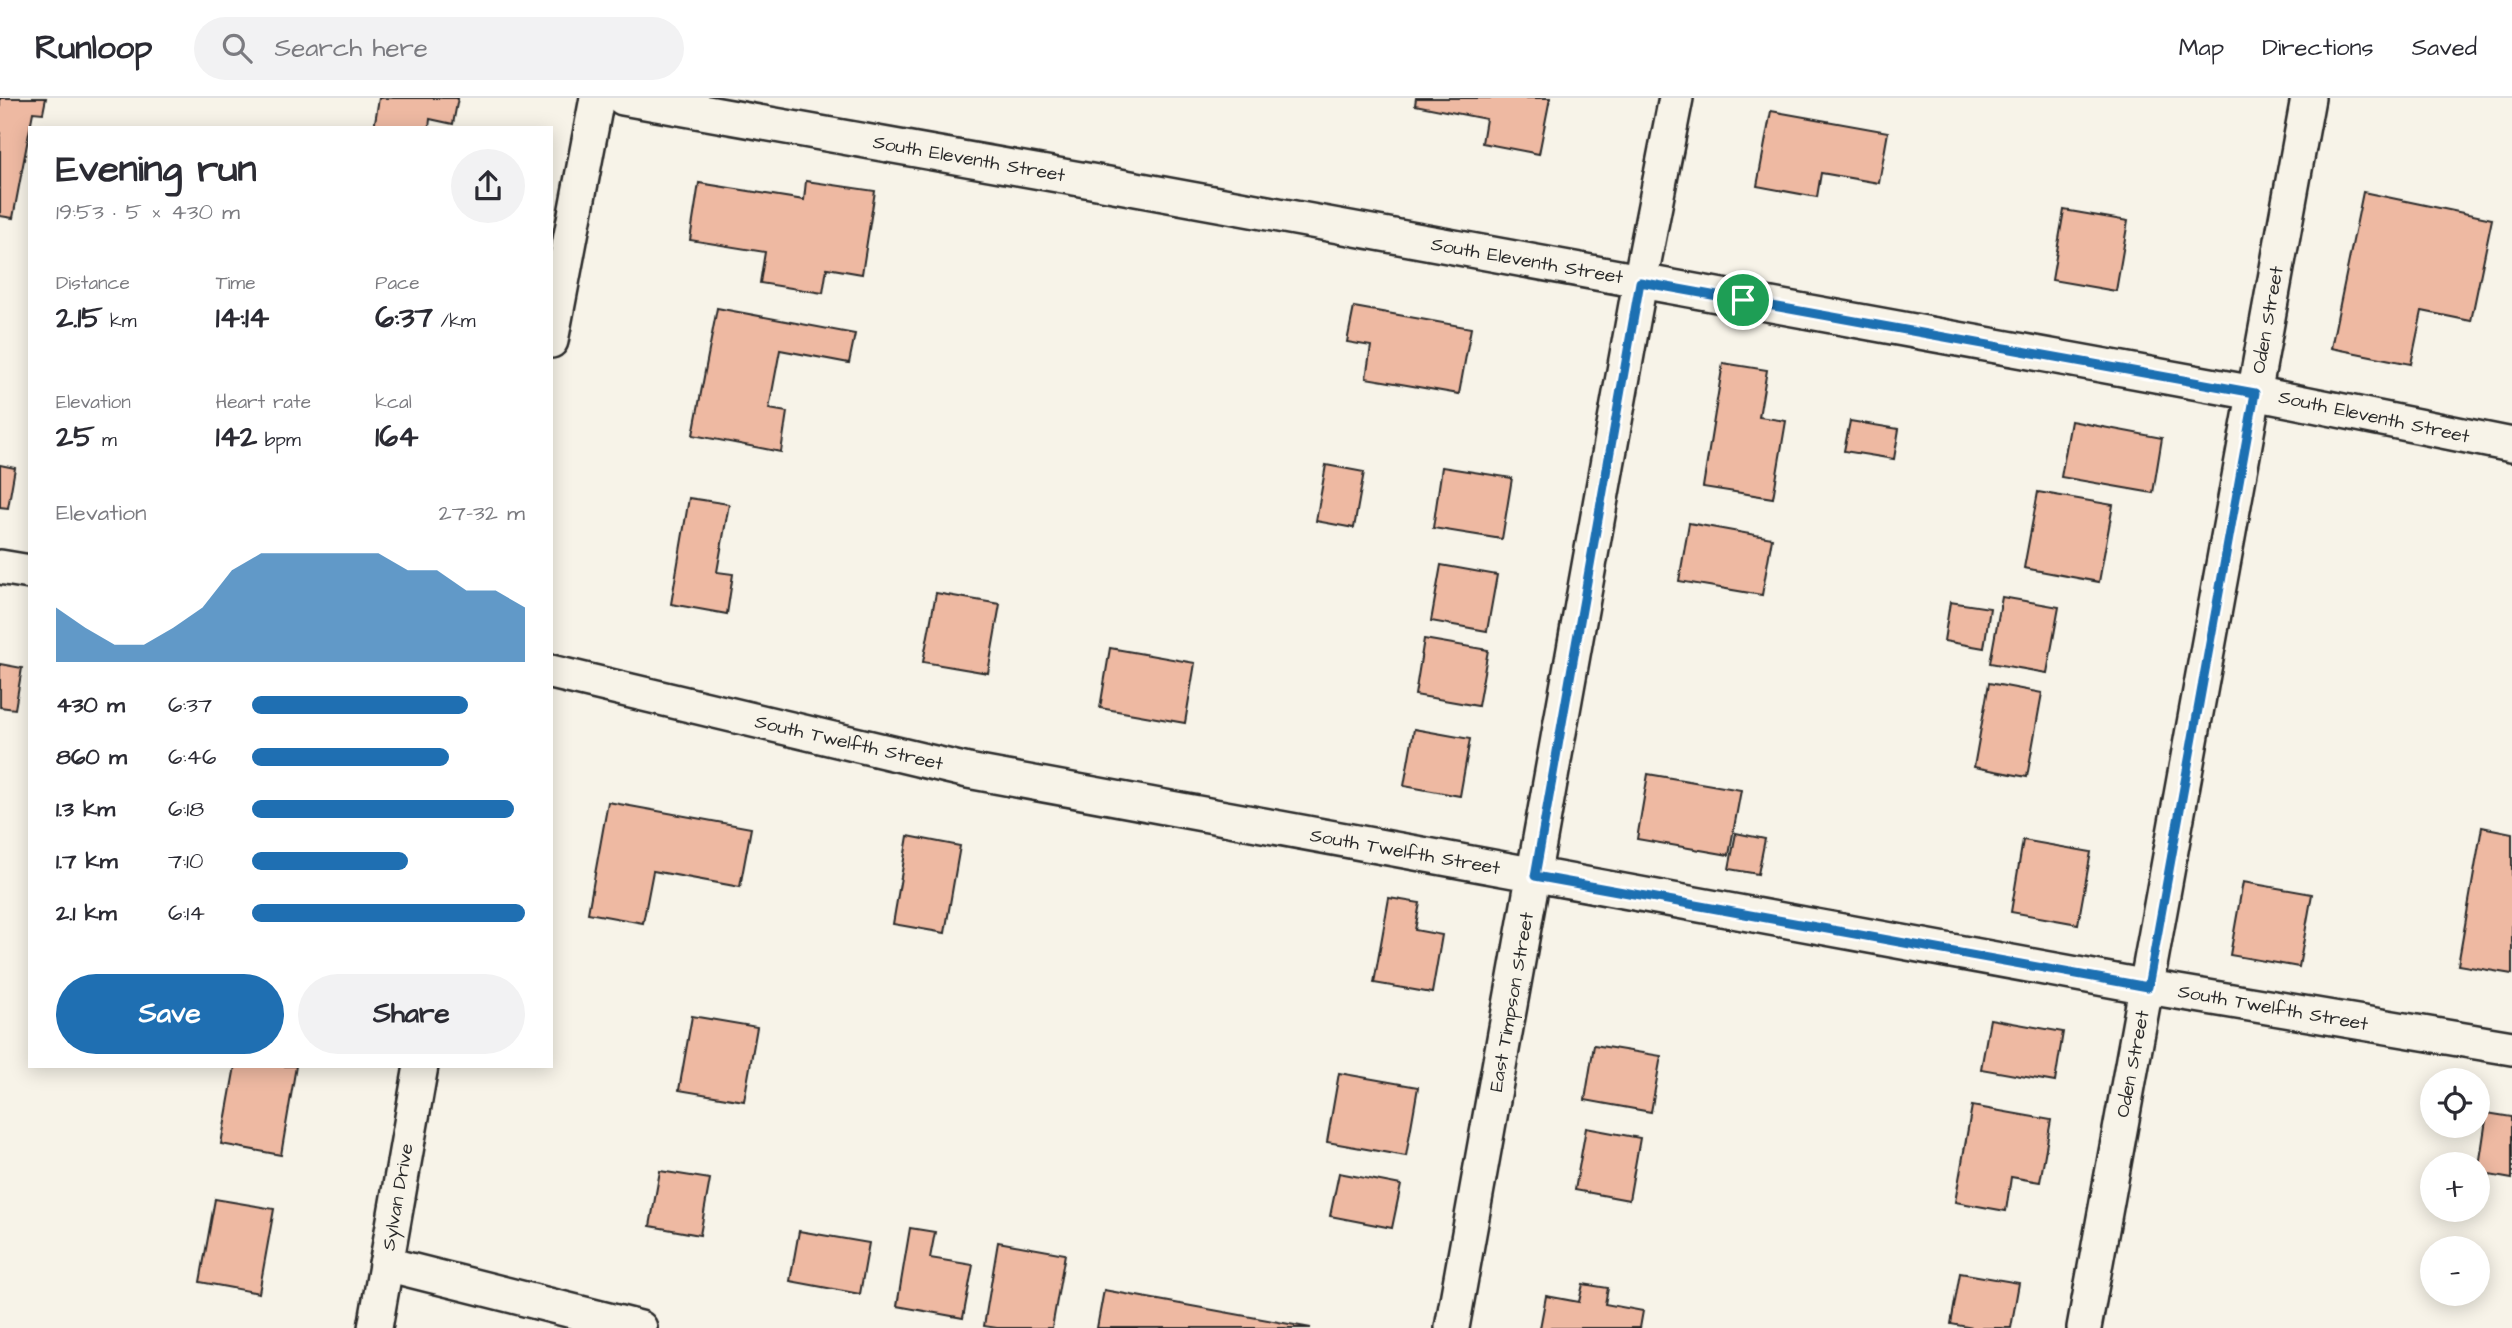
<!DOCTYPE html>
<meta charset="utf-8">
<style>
:root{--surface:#fff;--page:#f2f2f3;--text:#2b2b33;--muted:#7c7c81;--line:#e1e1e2;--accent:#1f6fb2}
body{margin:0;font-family:"Architects Daughter",sans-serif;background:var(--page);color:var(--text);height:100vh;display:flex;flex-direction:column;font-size:26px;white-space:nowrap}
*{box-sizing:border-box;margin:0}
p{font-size:23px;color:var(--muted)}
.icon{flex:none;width:38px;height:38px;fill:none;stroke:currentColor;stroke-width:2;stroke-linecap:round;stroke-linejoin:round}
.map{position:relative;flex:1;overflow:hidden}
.details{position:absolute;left:28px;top:28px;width:525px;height:942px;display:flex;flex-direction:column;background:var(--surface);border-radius:0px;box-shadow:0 4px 18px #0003}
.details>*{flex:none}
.fabs{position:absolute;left:2420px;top:970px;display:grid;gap:14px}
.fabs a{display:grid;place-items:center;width:70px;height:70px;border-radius:50%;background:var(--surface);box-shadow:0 4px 18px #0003;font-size:35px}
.pin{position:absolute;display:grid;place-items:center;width:60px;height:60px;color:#fff;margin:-30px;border:4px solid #fff;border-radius:50%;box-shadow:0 2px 7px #0007}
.round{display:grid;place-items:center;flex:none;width:74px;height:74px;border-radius:37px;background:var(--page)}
.summary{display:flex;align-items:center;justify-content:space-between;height:119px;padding:0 28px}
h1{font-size:38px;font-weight:800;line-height:52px}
.metrics{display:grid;grid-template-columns:repeat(3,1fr);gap:10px;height:119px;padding:7px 28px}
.metrics div{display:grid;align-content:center}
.metrics b{font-size:30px;font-weight:800}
.metrics small{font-size:19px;font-weight:400}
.metrics p{font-size:19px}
.chart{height:196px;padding:14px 28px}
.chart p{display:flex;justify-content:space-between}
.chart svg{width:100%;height:126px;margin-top:7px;fill:var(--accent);opacity:.7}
.primary-button{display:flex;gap:14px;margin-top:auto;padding:14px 28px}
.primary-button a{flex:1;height:80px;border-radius:42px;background:var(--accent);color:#fff;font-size:28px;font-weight:800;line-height:80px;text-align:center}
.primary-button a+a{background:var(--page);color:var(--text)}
ul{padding:0 28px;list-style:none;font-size:23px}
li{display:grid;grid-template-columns:112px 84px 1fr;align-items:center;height:52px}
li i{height:18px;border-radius:9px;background:var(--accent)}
header{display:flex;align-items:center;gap:42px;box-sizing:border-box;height:98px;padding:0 35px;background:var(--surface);border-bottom:2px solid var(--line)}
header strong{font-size:33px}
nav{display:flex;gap:38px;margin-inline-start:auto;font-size:24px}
.search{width:490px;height:63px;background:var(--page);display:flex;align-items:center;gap:18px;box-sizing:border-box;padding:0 24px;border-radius:38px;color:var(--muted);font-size:26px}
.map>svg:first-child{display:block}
.building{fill:#eeb9a2;stroke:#2b2b2b;stroke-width:2}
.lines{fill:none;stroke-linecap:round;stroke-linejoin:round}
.minor-casing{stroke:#2b2b2b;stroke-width:38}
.minor{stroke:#f7f3e8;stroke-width:33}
.route-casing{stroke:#fff;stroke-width:14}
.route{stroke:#1f6fb2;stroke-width:9}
.labels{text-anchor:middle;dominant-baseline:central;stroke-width:5;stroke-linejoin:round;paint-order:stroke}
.street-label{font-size:19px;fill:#2b2b2b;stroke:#f7f3e8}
</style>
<header>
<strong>Runloop</strong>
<div class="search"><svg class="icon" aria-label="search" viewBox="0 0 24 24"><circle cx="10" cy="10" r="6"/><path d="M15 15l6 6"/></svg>Search here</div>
<nav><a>Map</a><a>Directions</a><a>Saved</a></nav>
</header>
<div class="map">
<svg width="2512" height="1230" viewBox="0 0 2512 1230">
<rect width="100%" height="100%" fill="#f7f3e8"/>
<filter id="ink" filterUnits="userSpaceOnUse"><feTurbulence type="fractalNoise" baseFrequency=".0143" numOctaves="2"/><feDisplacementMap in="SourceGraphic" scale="14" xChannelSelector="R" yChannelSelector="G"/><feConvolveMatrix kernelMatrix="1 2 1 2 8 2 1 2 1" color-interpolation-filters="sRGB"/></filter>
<g filter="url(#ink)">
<g class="building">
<path d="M0,0H46L43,15L33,14L13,120L0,118Z"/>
<path d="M379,0H458L453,26L430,21L429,30H374Z"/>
<path d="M1416,0H1550L1539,56L1482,45L1486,21L1415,7Z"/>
<path d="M1771,13L1888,34L1879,85L1821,75L1817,99L1757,88Z"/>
<path d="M806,83L875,93L862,176L827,170L823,195L760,185L765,154L690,142L699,85L804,102Z"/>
<path d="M2363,94L2492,121L2471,223L2422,213L2411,266L2331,250Z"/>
<path d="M2064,112L2128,123L2116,193L2052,182Z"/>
<path d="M1354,209L1471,230L1459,296L1366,280L1371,248L1347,244Z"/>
<path d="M717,210L855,236L849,265L780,252L769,311L787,314L781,354L693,337Z"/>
<path d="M1723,265L1767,272L1759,319L1786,323L1773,400L1703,389Z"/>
<path d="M1850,323L1899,331L1894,361L1844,353Z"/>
<path d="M2071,323L2162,340L2153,395L2061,379Z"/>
<path d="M0,367L15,370L8,410L0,409Z"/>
<path d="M1326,367L1364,374L1354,430L1316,423Z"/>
<path d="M1442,369L1512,380L1502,441L1433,430Z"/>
<path d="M2038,394L2113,407L2099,484L2024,470Z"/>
<path d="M689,400L729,406L717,474L733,476L727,516L671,506Z"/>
<path d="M1689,425L1772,440L1762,497L1679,483Z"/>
<path d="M1441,467L1497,477L1487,533L1431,523Z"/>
<path d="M936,495L1000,506L988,575L923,564Z"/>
<path d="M2002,499L2059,509L2047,575L1990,565Z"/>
<path d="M1950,504L1990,510L1984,550L1944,543Z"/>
<path d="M1424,541L1488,552L1478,608L1415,597Z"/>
<path d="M1110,550L1195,565L1185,625L1100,610Z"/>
<path d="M0,566L22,570L15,611L0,609Z"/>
<path d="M1989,585L2042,595L2027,679L1974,669Z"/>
<path d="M1414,631L1470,641L1460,698L1404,688Z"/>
<path d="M1648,676L1741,692L1729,757L1637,741Z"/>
<path d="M608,704L751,730L740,789L653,773L643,825L588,815Z"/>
<path d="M2482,729L2512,735V876L2458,867Z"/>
<path d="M1736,735L1765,741L1758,776L1729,771Z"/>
<path d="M908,738L960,748L945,835L893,826Z"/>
<path d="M2023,742L2091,754L2078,826L2011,814Z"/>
<path d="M2243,784L2312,796L2299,869L2230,857Z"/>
<path d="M1389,800L1420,805L1415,832L1442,837L1432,895L1374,885Z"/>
<path d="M692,918L757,929L744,1003L679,992Z"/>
<path d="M1990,921L2063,934L2055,984L1981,971Z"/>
<path d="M1594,947L1661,958L1651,1014L1585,1002Z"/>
<path d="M235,968H296L281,1057L221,1046Z"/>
<path d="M1339,975L1418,989L1406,1058L1327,1044Z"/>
<path d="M1972,1008L2051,1022L2040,1084L2011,1079L2006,1113L1955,1104Z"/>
<path d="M2487,1015L2512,1019V1081L2478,1075Z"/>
<path d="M1586,1030L1640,1040L1629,1102L1575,1092Z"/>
<path d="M660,1073L710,1081L700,1137L650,1128Z"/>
<path d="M1339,1075L1401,1087L1392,1130L1330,1118Z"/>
<path d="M215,1101L274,1111L259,1195L200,1184Z"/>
<path d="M910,1130L935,1134L930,1160L973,1167L963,1220L897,1208Z"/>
<path d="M799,1133L869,1145L860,1196L790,1183Z"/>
<path d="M998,1144L1065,1156L1052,1230H997L984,1228Z"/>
<path d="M1960,1175L2019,1185L2011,1230H1973L1951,1226Z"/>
<path d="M1583,1186L1608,1190L1605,1206L1643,1213L1640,1230H1540L1546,1198L1579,1204Z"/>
<path d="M1104,1192L1311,1230H1097Z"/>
</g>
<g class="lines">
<g class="minor-casing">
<g id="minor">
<path d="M623,0L1114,87L2254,295L2512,347"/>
<path d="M551,243L597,0"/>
<path d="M0,469L30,474"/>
<path d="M551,574L968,673L2148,889L2512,950"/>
<path d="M386,1166L640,1230"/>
<path d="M375,1230L421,968"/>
<path d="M1452,1230L1640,184L1676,0"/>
<path d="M2084,1230L2308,0"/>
</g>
</g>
<use href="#minor" class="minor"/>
</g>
</g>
<g class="lines" filter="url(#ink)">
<g class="route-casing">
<path id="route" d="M1640,184L2255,295L2148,889L1535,778Z"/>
</g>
<use href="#route" class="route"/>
</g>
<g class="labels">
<g class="street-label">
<text transform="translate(969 61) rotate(10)">South Eleventh Street</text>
<text transform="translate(1527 163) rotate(10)">South Eleventh Street</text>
<text transform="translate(2268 222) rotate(-80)">Oden Street</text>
<text transform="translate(2374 319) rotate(12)">South Eleventh Street</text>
<text transform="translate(849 645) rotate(13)">South Twelfth Street</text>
<text transform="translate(1405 754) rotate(10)">South Twelfth Street</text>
<text transform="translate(1512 904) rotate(-80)">East Timpson Street</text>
<text transform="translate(2273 910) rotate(10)">South Twelfth Street</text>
<text transform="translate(2133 966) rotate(-79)">Oden Street</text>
<text transform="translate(398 1099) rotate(-80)">Sylvan Drive</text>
</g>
</g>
</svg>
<div class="fabs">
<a><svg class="icon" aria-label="locate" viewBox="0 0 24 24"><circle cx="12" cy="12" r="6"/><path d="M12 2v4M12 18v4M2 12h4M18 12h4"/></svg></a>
<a>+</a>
<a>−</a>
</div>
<div class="pin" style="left:1743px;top:202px;background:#1e9e55"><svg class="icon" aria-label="arrive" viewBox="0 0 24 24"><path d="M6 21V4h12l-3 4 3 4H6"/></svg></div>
<section class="details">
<div class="summary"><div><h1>Evening run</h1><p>19:53 · 5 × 430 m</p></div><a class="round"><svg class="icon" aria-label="share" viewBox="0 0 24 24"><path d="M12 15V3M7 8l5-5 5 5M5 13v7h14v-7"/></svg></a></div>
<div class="metrics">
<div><p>Distance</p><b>2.15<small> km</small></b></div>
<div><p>Time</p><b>14:14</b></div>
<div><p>Pace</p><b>6:37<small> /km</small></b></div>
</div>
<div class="metrics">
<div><p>Elevation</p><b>25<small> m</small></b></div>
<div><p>Heart rate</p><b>142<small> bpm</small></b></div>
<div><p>kcal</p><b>164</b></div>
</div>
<div class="chart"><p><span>Elevation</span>27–32 m</p>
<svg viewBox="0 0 160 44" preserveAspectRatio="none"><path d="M0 44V25L10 32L20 38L30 38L40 32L50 25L60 12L70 6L80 6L90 6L100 6L110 6L120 12L130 12L140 19L150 19L160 25V44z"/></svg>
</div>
<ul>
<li><b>430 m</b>6:37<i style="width:79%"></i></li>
<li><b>860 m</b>6:46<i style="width:72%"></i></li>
<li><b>1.3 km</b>6:18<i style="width:96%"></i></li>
<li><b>1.7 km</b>7:10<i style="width:57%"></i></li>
<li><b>2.1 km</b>6:14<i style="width:100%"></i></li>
</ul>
<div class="primary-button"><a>Save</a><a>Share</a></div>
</section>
</div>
